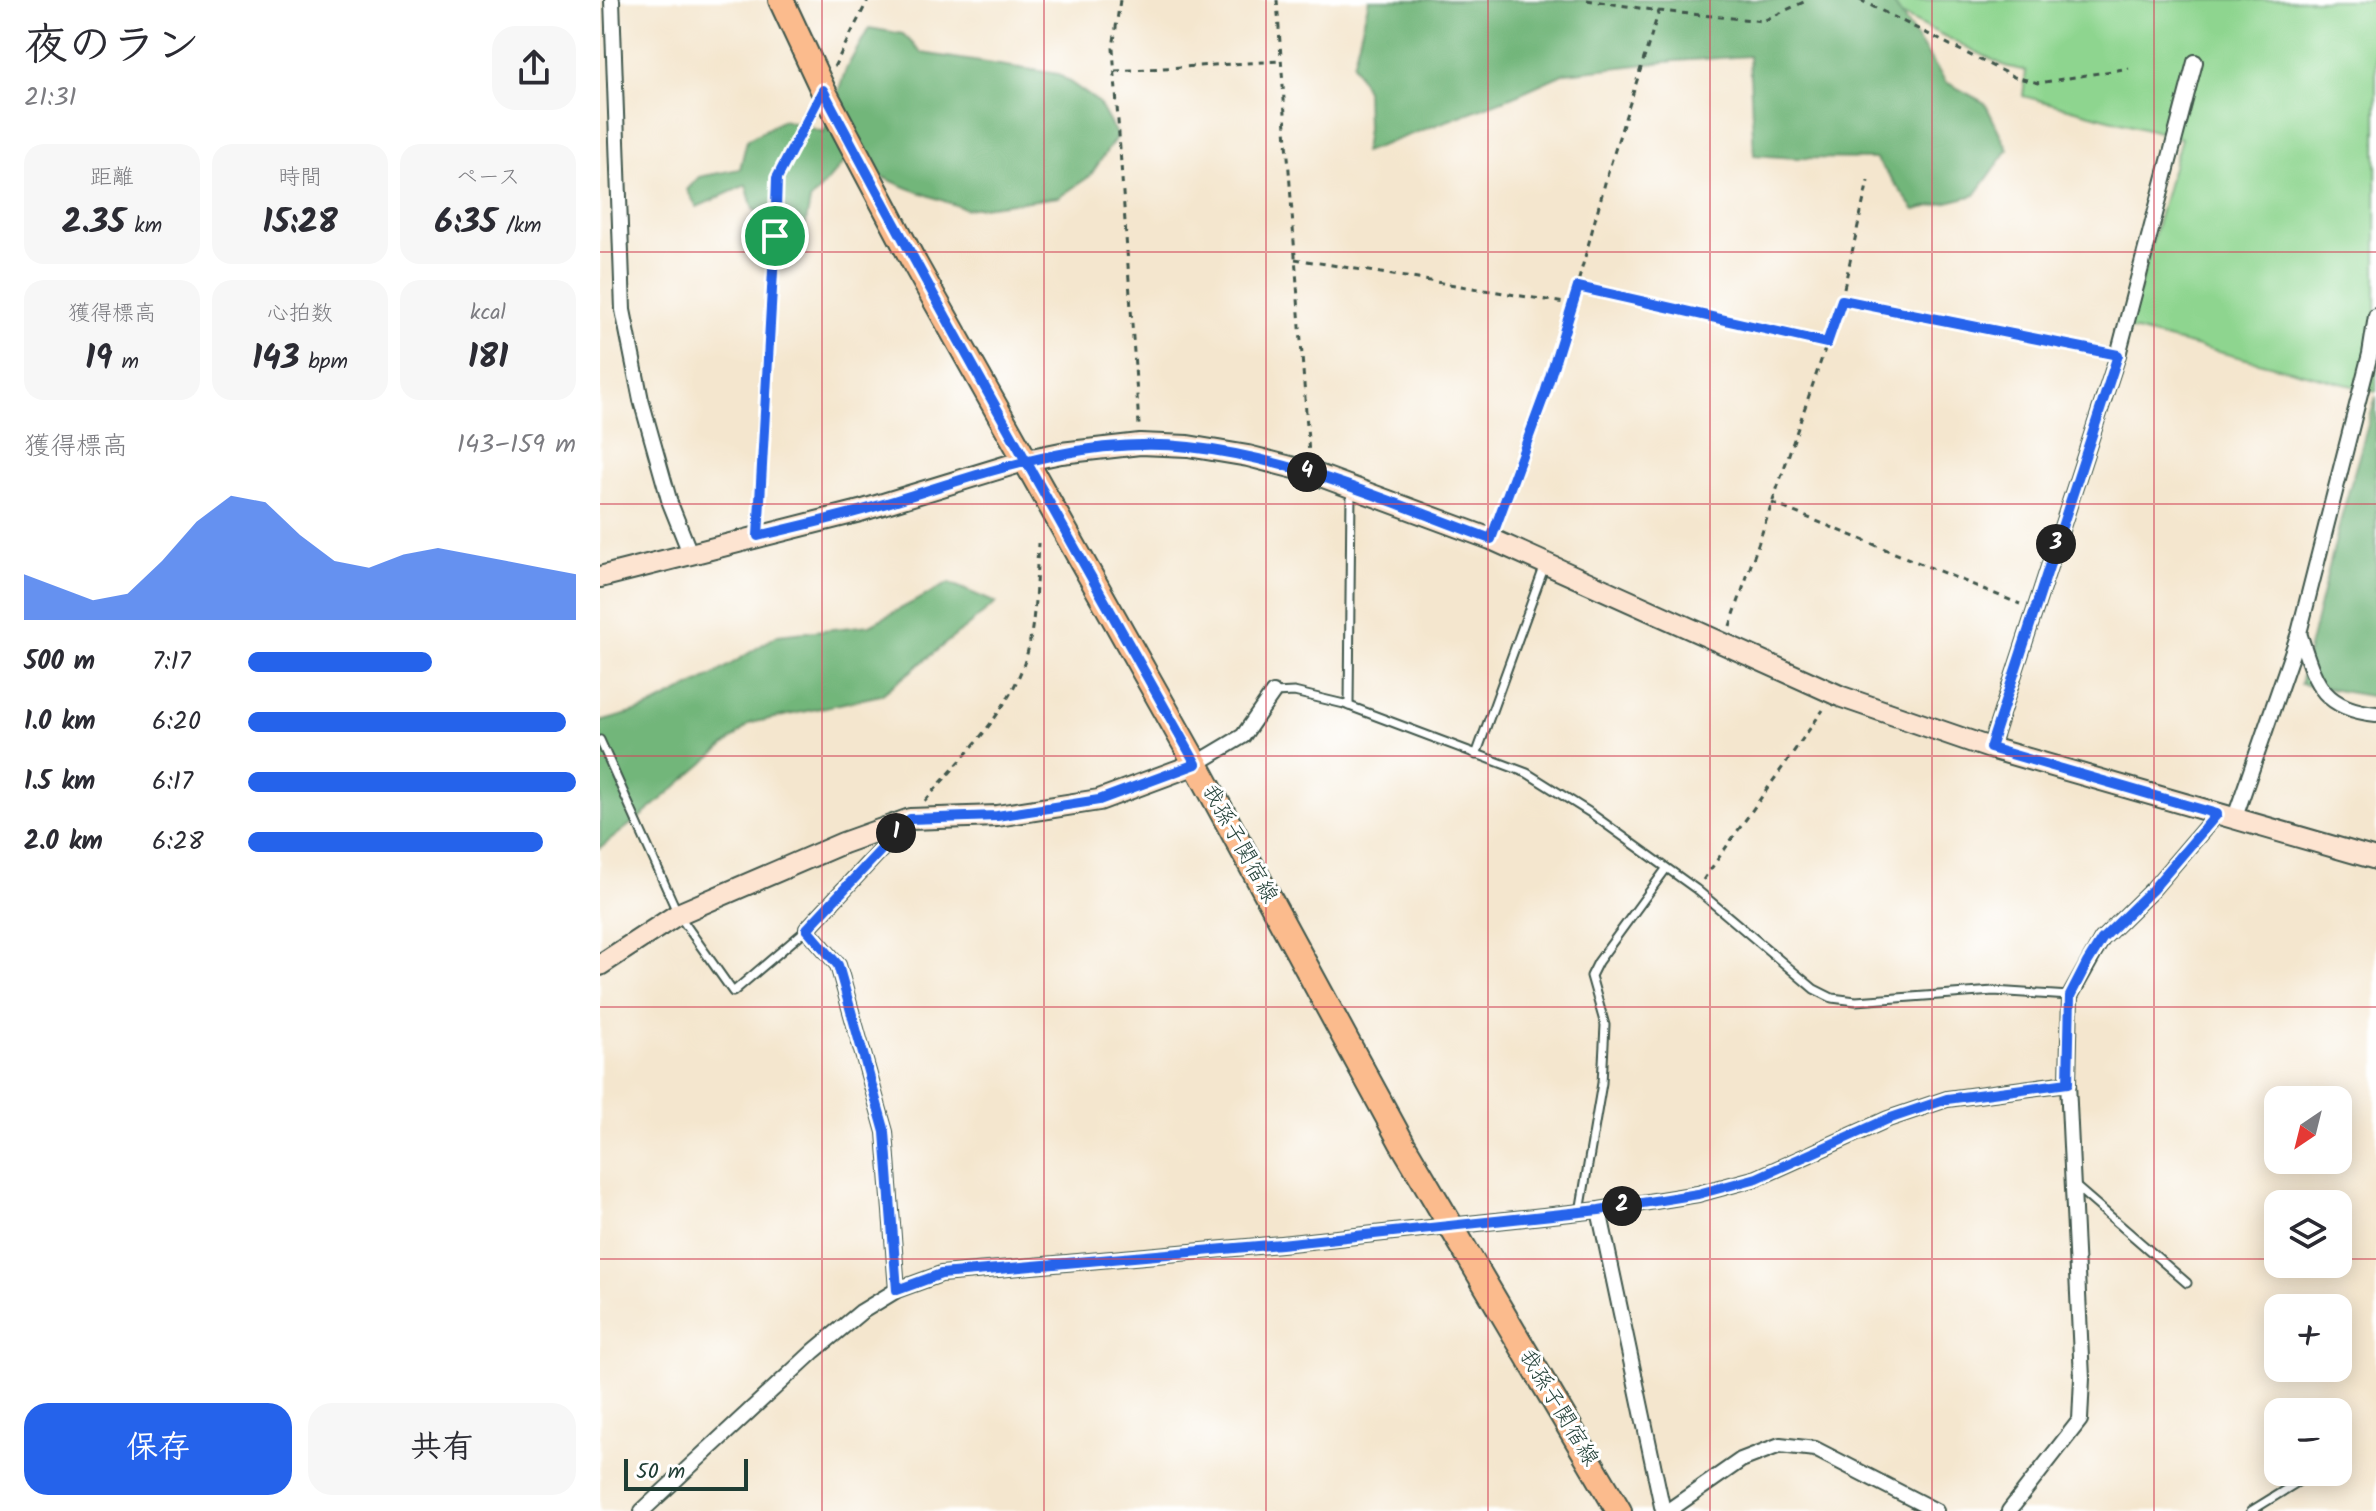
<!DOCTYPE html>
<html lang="ja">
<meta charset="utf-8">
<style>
:root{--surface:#fff;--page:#f7f7f7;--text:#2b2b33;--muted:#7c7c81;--accent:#2563eb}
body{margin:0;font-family:Kalam,"Klee One",sans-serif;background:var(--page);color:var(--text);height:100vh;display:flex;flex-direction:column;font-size:30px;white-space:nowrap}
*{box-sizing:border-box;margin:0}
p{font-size:26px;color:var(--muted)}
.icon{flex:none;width:44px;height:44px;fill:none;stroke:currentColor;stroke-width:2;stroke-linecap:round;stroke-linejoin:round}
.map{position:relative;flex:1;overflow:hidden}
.details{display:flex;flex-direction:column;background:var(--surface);width:600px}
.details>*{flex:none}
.needle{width:52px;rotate:215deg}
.buttons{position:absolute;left:1664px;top:1086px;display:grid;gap:16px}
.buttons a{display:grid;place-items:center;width:88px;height:88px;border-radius:16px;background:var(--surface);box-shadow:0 4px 20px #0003;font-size:40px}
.scale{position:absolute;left:24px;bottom:20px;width:124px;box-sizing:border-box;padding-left:8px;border:4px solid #1f3d34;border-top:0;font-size:22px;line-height:28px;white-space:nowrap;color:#1f3d34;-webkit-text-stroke:6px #fff;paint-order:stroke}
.pin{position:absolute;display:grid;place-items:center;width:68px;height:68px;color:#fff;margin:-34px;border:4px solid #fff;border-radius:50%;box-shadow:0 2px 8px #0007}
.km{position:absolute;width:40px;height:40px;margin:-20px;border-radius:50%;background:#222;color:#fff;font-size:22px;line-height:40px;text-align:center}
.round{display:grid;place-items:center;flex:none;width:84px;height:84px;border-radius:24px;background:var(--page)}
.summary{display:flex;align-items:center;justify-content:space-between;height:136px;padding:0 24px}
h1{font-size:44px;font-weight:700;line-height:60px}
.figures{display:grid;grid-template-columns:repeat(3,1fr);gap:12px;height:136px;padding:8px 24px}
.figures div{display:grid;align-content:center;border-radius:20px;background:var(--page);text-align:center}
.figures b{font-size:34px;font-weight:700}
.figures small{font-size:22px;font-weight:400}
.figures p{font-size:22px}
.chart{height:224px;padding:16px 24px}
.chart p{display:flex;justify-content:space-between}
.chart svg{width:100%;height:144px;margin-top:8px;fill:var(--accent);opacity:.7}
.action{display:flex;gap:16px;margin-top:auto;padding:16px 24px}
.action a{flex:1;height:92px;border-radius:24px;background:var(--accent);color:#fff;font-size:32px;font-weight:700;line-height:92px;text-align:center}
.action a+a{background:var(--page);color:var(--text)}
ul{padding:0 24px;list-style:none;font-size:26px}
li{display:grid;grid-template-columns:128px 96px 1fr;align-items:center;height:60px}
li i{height:20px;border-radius:10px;background:var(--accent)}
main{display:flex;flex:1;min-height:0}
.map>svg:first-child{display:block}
.green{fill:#8ed58f;stroke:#568962;stroke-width:2}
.forest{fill:#72b67a;stroke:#487a57;stroke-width:2}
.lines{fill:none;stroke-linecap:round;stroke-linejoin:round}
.lane-casing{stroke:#3f564b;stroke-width:11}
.street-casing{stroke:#3f564b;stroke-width:18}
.secondary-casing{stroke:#3f564b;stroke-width:24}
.primary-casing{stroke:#3f564b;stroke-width:28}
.path{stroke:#3f564b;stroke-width:3;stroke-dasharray:6 6;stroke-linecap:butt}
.lane{stroke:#fff;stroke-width:7}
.street{stroke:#fff;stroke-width:14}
.secondary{stroke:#fde4d1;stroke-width:20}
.primary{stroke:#fbbb8d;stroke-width:24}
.route-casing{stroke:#fff;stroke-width:16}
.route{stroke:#2563eb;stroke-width:10}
.grid{fill:none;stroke:#d1495b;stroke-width:2;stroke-opacity:0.55}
.labels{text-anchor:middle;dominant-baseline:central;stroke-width:6;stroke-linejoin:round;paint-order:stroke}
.street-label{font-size:22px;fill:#1f3d34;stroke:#fff}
</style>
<main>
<section class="details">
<div class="summary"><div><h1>夜のラン</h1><p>21:31</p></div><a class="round"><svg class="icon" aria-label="share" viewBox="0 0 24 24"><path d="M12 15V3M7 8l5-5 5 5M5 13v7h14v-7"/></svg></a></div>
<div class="figures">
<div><p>距離</p><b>2.35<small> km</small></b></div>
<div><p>時間</p><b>15:28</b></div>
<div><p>ペース</p><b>6:35<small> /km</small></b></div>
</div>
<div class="figures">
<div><p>獲得標高</p><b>19<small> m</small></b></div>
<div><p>心拍数</p><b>143<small> bpm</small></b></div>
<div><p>kcal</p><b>181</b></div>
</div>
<div class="chart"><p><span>獲得標高</span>143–159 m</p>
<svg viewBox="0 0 160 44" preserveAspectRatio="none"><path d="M0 44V30L10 34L20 38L30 36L40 26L50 14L60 6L70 8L80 18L90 26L100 28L110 24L120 22L130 24L140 26L150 28L160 30V44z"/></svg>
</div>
<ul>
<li><b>500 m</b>7:17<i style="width:56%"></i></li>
<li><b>1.0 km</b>6:20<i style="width:97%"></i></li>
<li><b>1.5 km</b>6:17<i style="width:100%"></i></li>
<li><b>2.0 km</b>6:28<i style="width:90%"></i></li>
</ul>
<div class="action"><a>保存</a><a>共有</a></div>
</section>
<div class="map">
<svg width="1776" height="1511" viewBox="0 0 1776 1511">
<rect width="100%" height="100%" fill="#fff"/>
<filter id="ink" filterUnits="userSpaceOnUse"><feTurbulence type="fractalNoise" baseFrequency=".0125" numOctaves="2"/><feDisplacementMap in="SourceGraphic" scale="16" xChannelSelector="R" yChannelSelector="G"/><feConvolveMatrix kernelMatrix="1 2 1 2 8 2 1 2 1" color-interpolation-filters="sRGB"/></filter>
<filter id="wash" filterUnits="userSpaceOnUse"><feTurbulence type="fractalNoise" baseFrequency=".006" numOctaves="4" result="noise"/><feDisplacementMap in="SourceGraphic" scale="32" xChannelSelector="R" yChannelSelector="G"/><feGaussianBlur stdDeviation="1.8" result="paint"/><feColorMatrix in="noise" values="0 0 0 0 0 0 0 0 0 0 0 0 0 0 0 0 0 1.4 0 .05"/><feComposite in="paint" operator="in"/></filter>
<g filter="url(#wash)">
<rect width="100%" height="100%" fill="#f4e6ce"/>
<path class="green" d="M1271,0H1776V392L1528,329L1581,138L1423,96L1426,71L1405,66Z"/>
<g class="forest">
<path d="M769,0H1291L1346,82L1385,103L1408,150L1375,195L1315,210L1276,159L1196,158L1154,155L1149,56L1075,61L965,73L916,95L764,152L767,128L766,90L753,64Z"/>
<path d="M269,28L303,34L322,53L458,74L498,102L517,136L490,176L459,197L366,209L308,188L245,161L210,201L203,239L153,209L146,185L97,207L87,190L99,177L140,169L147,140L183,120L224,132L246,69Z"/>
<path d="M1776,397V697L1700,684L1743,511Z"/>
<path d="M349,583L396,603L281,695L151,723L49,810L0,848V722L46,709L112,676L178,635L270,625Z"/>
</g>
</g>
<g filter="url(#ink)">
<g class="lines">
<g class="lane-casing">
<g id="lane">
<path d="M1242,300L1518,355"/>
<path d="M892,537L945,393L959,349"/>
<path d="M674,693L694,692L744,704L927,773L989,812L1096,889L1214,989L1232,998L1256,1001L1394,991L1470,996"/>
<path d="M749,706L751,490"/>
<path d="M0,740L78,914L133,992L207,929"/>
<path d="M876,755L945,565"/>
<path d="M1474,1185L1587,1283"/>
<path d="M980,1212L1002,1083L1005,1025L991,976L998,962L1066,869"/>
<path d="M1651,1511L1714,1472"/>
</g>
</g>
<g class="street-casing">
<g id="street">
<path d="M12,0L23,310L41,400L70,503L90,553"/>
<path d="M1699,633C1715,680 1719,708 1776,714"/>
<path d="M1390,748L1518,355L1595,62"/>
<path d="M596,764L643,736L673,693"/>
<path d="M1635,817L1699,633L1770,354L1776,316"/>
<path d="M999,1210L1063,1511"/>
<path d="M297,1290L285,1132L238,965L207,929L305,824"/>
<path d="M42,1511L214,1351L261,1312L297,1290L341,1274L681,1244L999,1210L1098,1194L1157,1178L1288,1119L1347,1099L1468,1083"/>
<path d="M1068,1511L1141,1460L1180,1445L1215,1449L1336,1511"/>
<path d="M1409,1511L1480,1420L1482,1378L1468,1083L1470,996L1502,939L1552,890L1617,814"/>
</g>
</g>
<g class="secondary-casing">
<g id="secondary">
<path d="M0,577L260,511L427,460L461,453L540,444L588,446L648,456L710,472L891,539L1242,697L1390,748L1776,859"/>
<path d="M0,965L78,914L243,843L310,819L397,816L499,800L596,764"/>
</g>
</g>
<g class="primary-casing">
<path id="primary" d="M181,0L223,90L315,264L596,764L802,1143L1019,1511"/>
</g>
<g class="path">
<path d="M520,0L513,48L539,425"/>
<path d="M677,0L709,455"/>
<path d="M987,0L1059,11L1163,21L1208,0"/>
<path d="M1260,0L1414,77L1439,83L1529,68"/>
<path d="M234,67L268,0"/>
<path d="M515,71L681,61"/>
<path d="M695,259L971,304"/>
<path d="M978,287L1227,343"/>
<path d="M1244,288L1268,181"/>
<path d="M963,338L1008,172L1059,11"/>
<path d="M1172,503L1420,604"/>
<path d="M159,517L177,178L211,113"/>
<path d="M1130,626L1238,311"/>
<path d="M325,801C362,757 411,711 427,654C436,618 436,580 438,543"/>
<path d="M1103,880L1223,710"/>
</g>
<use href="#lane" class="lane"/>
<use href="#street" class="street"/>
<use href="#secondary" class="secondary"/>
<use href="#primary" class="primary"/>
</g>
</g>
<g class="lines" filter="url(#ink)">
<g class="route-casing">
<path id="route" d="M175,236L177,178L223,90C343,317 471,540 596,764L499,800L397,816L310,819L207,929L238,965L285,1132L297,1290L341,1274L681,1244L999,1210L1098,1194L1157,1178L1288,1119L1347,1099L1468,1083L1470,996L1487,963L1502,939L1552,890L1617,814L1390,748L1518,355L1242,300L1227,343L978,287L945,393L891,539C792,503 694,458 589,447C485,435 385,473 287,503C244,516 201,526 158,536L175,236"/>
</g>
<use href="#route" class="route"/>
</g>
<path class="grid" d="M222,0V1511M444,0V1511M666,0V1511M888,0V1511M1110,0V1511M1332,0V1511M1554,0V1511M0,252H1776M0,504H1776M0,756H1776M0,1007H1776M0,1259H1678M1738,1259H1776"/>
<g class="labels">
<g class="street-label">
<text transform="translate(639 844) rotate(61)">我孫子関宿線</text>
<text transform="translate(958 1408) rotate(59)">我孫子関宿線</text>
</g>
</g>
</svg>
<div class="buttons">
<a><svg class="needle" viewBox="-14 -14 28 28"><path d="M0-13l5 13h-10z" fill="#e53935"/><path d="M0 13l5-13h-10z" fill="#7c7c81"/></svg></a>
<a><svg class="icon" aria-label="layers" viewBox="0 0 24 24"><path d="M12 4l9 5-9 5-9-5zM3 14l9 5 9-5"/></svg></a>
<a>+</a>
<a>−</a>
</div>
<div class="scale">50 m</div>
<div class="pin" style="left:175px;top:236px;background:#1e9e55"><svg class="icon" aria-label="arrive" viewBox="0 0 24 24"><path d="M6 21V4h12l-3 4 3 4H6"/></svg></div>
<b class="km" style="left:296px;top:833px">1</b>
<b class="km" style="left:1022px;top:1206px">2</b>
<b class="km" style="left:1456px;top:544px">3</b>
<b class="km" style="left:707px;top:472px">4</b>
</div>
</main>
